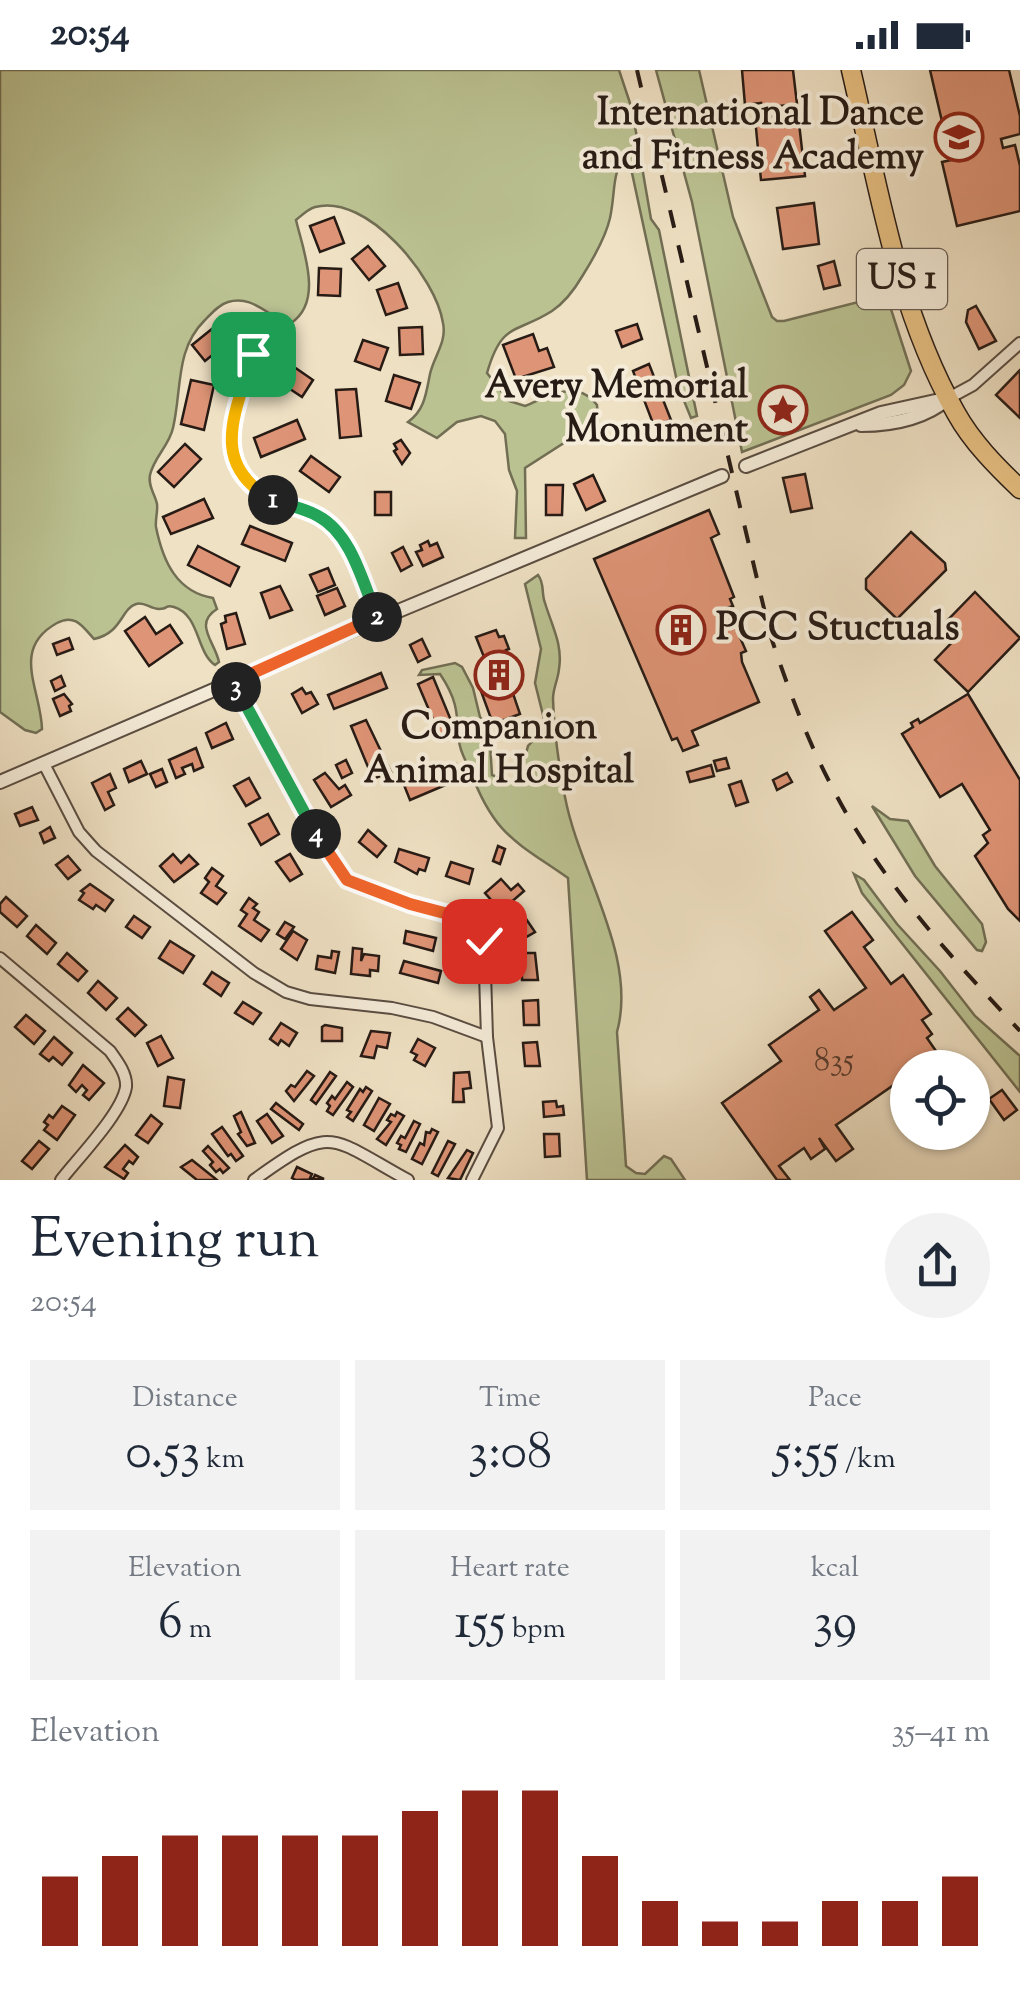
<!DOCTYPE html>
<meta charset="utf-8">
<style>
:root{--surface:#fff;--page:#f2f2f3;--text:#1f2937;--muted:#747a83;--accent:#8f2418}
body{margin:0;font-family:"Sorts Mill Goudy",serif;background:var(--page);color:var(--text);height:100vh;display:flex;flex-direction:column;font-size:38px;white-space:nowrap}
*{box-sizing:border-box;margin:0}
p{font-size:32px;color:var(--muted)}
.icon{flex:none;width:55px;height:55px;fill:none;stroke:currentColor;stroke-width:2;stroke-linecap:round;stroke-linejoin:round}
.map{position:relative;height:1110px;overflow:hidden}
.details{display:flex;flex-direction:column;background:var(--surface);flex:1}
.details>*{flex:none}
.fabs{position:absolute;left:890px;top:980px;display:grid;gap:20px}
.fabs a{display:grid;place-items:center;width:100px;height:100px;border-radius:50%;background:var(--surface);box-shadow:0 2px 8px #0004;font-size:50px}
.pin{position:absolute;display:grid;place-items:center;width:85px;height:85px;color:#fff;margin:-42px;border-radius:20px;box-shadow:0 5px 15px #0006}
.km{position:absolute;width:50px;height:50px;margin:-25px;border-radius:50%;background:#222;color:#fff;font-size:28px;line-height:50px;text-align:center}
.round{display:grid;place-items:center;flex:none;width:105px;height:105px;border-radius:52px;background:var(--page)}
.summary{display:flex;align-items:center;justify-content:space-between;height:170px;padding:0 30px}
h1{font-size:55px;font-weight:600;line-height:75px}
.metrics{display:grid;grid-template-columns:repeat(3,1fr);gap:15px;height:170px;padding:10px 30px}
.metrics div{display:grid;align-content:center;border-radius:0px;background:var(--page);text-align:center}
.metrics b{font-size:50px;font-weight:600}
.metrics small{font-size:28px;font-weight:400}
.metrics p{font-size:28px}
.chart{height:280px;padding:20px 30px}
.chart p{display:flex;justify-content:space-between}
.chart svg{width:100%;height:180px;margin-top:10px;stroke:var(--accent);stroke-width:6}
.status{display:flex;justify-content:space-between;align-items:center;height:70px;padding:0 50px;background:var(--surface);direction:ltr}
.status svg{height:28px;fill:currentColor}
.map>svg:first-child{display:block}
.green{fill:#bbc292;stroke:#716e54;stroke-width:2.5}
.building{fill:#de9476;stroke:#271b15;stroke-width:2.5}
.lines{fill:none;stroke-linecap:round;stroke-linejoin:round}
.minor-casing{stroke:#594c41;stroke-width:14}
.tertiary-casing{stroke:#594c41;stroke-width:16}
.primary-casing{stroke:#271b15;stroke-width:21}
.minor{stroke:#f5ecd9;stroke-width:10}
.tertiary{stroke:#f5ecd9;stroke-width:12}
.primary{stroke:#e8c082;stroke-width:18}
.rail{stroke:#271b15;stroke-width:4;stroke-dasharray:18 18;stroke-linecap:butt}
.split-1-casing{stroke:#fff;stroke-width:20}
.split-2-casing{stroke:#fff;stroke-width:20}
.split-3-casing{stroke:#fff;stroke-width:20}
.split-4-casing{stroke:#fff;stroke-width:20}
.split-5-casing{stroke:#fff;stroke-width:20}
.split-6-casing{stroke:#fff;stroke-width:20}
.split-1{stroke:#f5b400;stroke-width:12}
.split-2{stroke:#22a559;stroke-width:12}
.split-3{stroke:#f0652b;stroke-width:12}
.split-4{stroke:#22a559;stroke-width:12}
.split-5{stroke:#f0652b;stroke-width:12}
.split-6{stroke:#f5b400;stroke-width:12}
.labels{text-anchor:middle;dominant-baseline:central;stroke-width:8;stroke-linejoin:round;paint-order:stroke}
.number-label{font-size:32px;fill:#55392d}
.shield{fill:#f5ecd9;stroke:#655a50;stroke-width:2.5}
.shield-label{font-size:35px;font-weight:bold;fill:#271b15}
.poi-label{font-size:38px;font-weight:bold;fill:#271b15;stroke:#f5ecd9;text-anchor:end}
</style>
<div class="status"><b>20:54</b><svg viewBox="0 0 49 12"><path d="M0 12V9h3v3zM5 12V6h3v6zM10 12V3h3v9zM15 12V0h3v12zM26 1h20v11H26zM47 4h2v5h-2z"/></svg></div>
<div class="map">
<svg width="1020" height="1110" viewBox="0 0 1020 1110">
<rect width="100%" height="100%" fill="#efe1c4"/>
<filter id="stains"><feTurbulence type="fractalNoise" baseFrequency=".002" numOctaves="4"/><feColorMatrix values="0 0 0 0 .2 0 0 0 0 .09 0 0 0 0 .02 0 0 0 .5 -.17"/></filter>
<radialGradient id="worn" r=".72"><stop offset=".6" stop-color="#630" stop-opacity="0"/><stop offset="1" stop-color="#630" stop-opacity=".3"/></radialGradient>
<g class="green">
<path d="M0,0H619L632,39L651,149L659,160L697,346L691,348L678,316L632,103L622,87C612,110 615,125 610,148C606,166 593,189 583,205C576,217 564,233 552,241C516,264 502,251 487,303L509,331L525,336C550,326 576,308 597,335L598,351L525,398L526,468H515L517,421L509,400L505,364L495,351L481,346L457,352L437,368L408,352C425,340 426,323 430,304C434,286 447,272 443,253C436,207 367,123 315,137C308,139 302,145 296,150C303,180 324,231 291,253C269,249 254,224 228,232C218,235 211,244 204,251C175,280 182,320 173,358C169,376 154,387 150,405C148,417 155,424 157,434C158,442 155,449 156,457C163,492 177,522 213,528L217,539C193,554 215,572 219,592L215,595C196,582 200,545 174,537C164,534 170,539 159,539C150,539 144,531 136,534C121,539 122,563 94,569C83,557 75,543 57,553C10,579 41,619 42,659L36,663L25,660L0,642Z"/>
<path d="M656,0H699L733,147L772,247L777,251H784L874,228L889,233L911,301L904,315L891,325L742,382L692,132Z"/>
<path d="M538,505C545,514 541,523 545,533C552,556 563,575 559,599C558,610 553,618 553,629C554,661 559,696 565,727C579,802 638,886 617,962L626,1096L636,1103L645,1104L664,1086L671,1089L685,1110H587L568,808C515,771 494,765 470,700C466,691 459,680 459,670C457,642 457,629 440,604L419,605L422,600L455,593L462,597L473,618L480,647L489,657L492,705L514,712L520,707L528,676L546,657L535,613L541,579L525,514Z"/>
<path d="M872,736L890,749L908,751L935,796L982,854L986,872L982,881L977,880L915,806Z"/>
<path d="M854,804L864,810L897,854L940,901L975,946L1020,986V1022L862,823Z"/>
</g>
<g class="building">
<path d="M742,0H793L797,34L761,38V33L745,35Z"/>
<path d="M930,0H1009L1020,46V64L1001,69L1003,78L1015,75L1020,96V141L957,156L942,92L951,90Z"/>
<path d="M798,44L805,106L761,110L755,48Z"/>
<path d="M814,133L819,174L783,179L777,138Z"/>
<path d="M334,147L344,173L320,182L310,156Z"/>
<path d="M368,176L385,196L369,210L352,189Z"/>
<path d="M834,191L840,215L824,219L818,196Z"/>
<path d="M319,198L341,199L340,226L318,225Z"/>
<path d="M398,213L407,238L386,245L377,220Z"/>
<path d="M976,236L996,271L979,279L966,252L968,240Z"/>
<path d="M218,254L231,270L205,291L192,275Z"/>
<path d="M637,254L642,269L622,277L616,261Z"/>
<path d="M422,257L423,284L400,285L399,258Z"/>
<path d="M533,264L539,281L547,278L554,297L516,309L503,275Z"/>
<path d="M363,270L388,278L380,300L355,291Z"/>
<path d="M284,290L313,310L302,327L272,307Z"/>
<path d="M649,294L671,350L654,356L633,301Z"/>
<path d="M1020,300V348L996,325Z"/>
<path d="M394,305L420,313L411,339L386,331Z"/>
<path d="M191,310L214,315L204,360L181,354Z"/>
<path d="M356,319L361,366L340,368L336,320Z"/>
<path d="M297,350L305,369L261,387L254,368Z"/>
<path d="M401,370L410,383L402,394L394,381L397,379L394,374Z"/>
<path d="M185,374L201,389L174,417L158,402Z"/>
<path d="M311,386L340,407L329,422L300,401Z"/>
<path d="M805,404L812,438L791,442L783,408Z"/>
<path d="M593,405L605,431L586,440L574,414Z"/>
<path d="M546,415H563L562,445H546Z"/>
<rect x="375" y="422" width="16" height="23"/>
<path d="M204,429L213,448L171,464L163,447Z"/>
<path d="M709,440L719,464L711,468L734,527L730,529L733,536L727,538L746,581L741,583L742,592L759,632L692,661L698,675L683,681L677,668L672,670L594,489Z"/>
<path d="M250,456L292,473L285,491L242,474Z"/>
<path d="M911,462L945,493L946,500L897,549L866,519V509Z"/>
<path d="M428,471L430,476L437,473L443,487L423,496L416,482L422,480L420,475Z"/>
<path d="M198,476L239,497L230,516L188,495Z"/>
<path d="M403,477L412,495L401,501L392,483Z"/>
<path d="M328,498L335,515L318,522L310,505Z"/>
<path d="M280,516L292,540L270,548L261,523Z"/>
<path d="M337,518L345,536L325,545L317,526Z"/>
<path d="M975,522L1020,568L968,622L935,590L957,567L943,555Z"/>
<path d="M236,543L245,574L227,579L221,554L226,552L225,546Z"/>
<path d="M145,547L156,564L170,555L182,573L149,596L125,561Z"/>
<path d="M496,560L499,567L504,566L509,579L506,580L511,595L505,597L506,603L520,644L493,654L478,613L492,607L476,567Z"/>
<path d="M69,568L73,579L57,585L53,574Z"/>
<path d="M422,569L430,586L418,592L410,575Z"/>
<path d="M381,603L387,618L334,639L328,625Z"/>
<path d="M61,606L65,616L55,621L51,611Z"/>
<path d="M433,607L455,660L440,666L418,614Z"/>
<path d="M302,618L306,624L311,622L318,634L302,643L292,624Z"/>
<path d="M64,624L72,634L69,636L71,641L60,646L53,629Z"/>
<path d="M968,624L1020,710V851L1008,839L975,786L988,773L983,765L990,760L962,714L940,727L902,664L913,657L911,653L918,649L920,653Z"/>
<path d="M366,650L391,702L373,709L351,656Z"/>
<path d="M226,653L233,669L212,678L206,663Z"/>
<path d="M196,678L203,697L194,701L192,694L182,698L185,704L176,708L169,690Z"/>
<path d="M726,688L729,698L717,701L714,691Z"/>
<path d="M346,690L352,703L342,708L336,695Z"/>
<path d="M141,691L147,704L129,712L124,699Z"/>
<path d="M456,694L462,708L410,730L404,715Z"/>
<path d="M711,695L714,706L690,712L687,702Z"/>
<path d="M162,699L167,712L156,717L150,704Z"/>
<path d="M325,703L339,719L345,715L351,725L331,737L314,710Z"/>
<path d="M787,703L792,712L777,720L773,710Z"/>
<path d="M110,704L116,718L108,722L114,735L105,740L92,713Z"/>
<path d="M249,708L260,728L246,736L234,716Z"/>
<path d="M741,711L748,732L736,736L729,715Z"/>
<path d="M32,737L38,750L20,756L15,744Z"/>
<path d="M268,744L279,764L261,775L249,754Z"/>
<path d="M50,757L55,768L44,773L40,763Z"/>
<path d="M368,760L386,776L377,787L359,772Z"/>
<path d="M498,776L505,779L500,794L493,791Z"/>
<path d="M399,779L429,788L425,801L419,799L417,804L395,792Z"/>
<path d="M173,784L181,793L189,785L198,794L174,812L160,796Z"/>
<path d="M290,784L302,804L290,811L276,792Z"/>
<path d="M68,786L80,800L68,809L56,795Z"/>
<path d="M451,792L473,799L469,814L446,806Z"/>
<path d="M212,798L223,806L216,816L226,823L217,834L201,823L209,812L205,808Z"/>
<path d="M501,809L511,820L518,814L524,821L501,841L485,823Z"/>
<path d="M90,814L113,830L105,841L96,835L93,839L79,830L84,823L81,821Z"/>
<path d="M6,827L27,846L17,857L0,842V834Z"/>
<path d="M249,828L257,834L253,838L259,842L254,850L269,860L261,871L239,856L247,844L241,840Z"/>
<path d="M852,842L873,870L864,877L891,914L903,905L931,944L922,950L932,964L927,968L938,984L918,998H908V1005L836,1055L853,1079L836,1091L819,1068L825,1079L811,1089L804,1078L779,1096L790,1110H777L722,1033L781,991L769,975L819,940L810,927L819,920L834,940L866,918L825,861Z"/>
<path d="M522,843L535,862L521,870L509,850Z"/>
<path d="M134,846L150,857L142,868L126,857Z"/>
<path d="M285,852L294,857L285,869L277,864Z"/>
<path d="M36,855L56,873L47,884L27,866Z"/>
<path d="M293,861L307,870L297,890L281,879Z"/>
<path d="M406,861L436,868L433,881L404,873Z"/>
<path d="M170,871L194,886L183,903L159,888Z"/>
<path d="M353,878L362,879L361,891L364,884L379,886L378,901L370,900V906L351,904Z"/>
<path d="M332,881L339,882L335,903L316,899L318,886L331,888Z"/>
<path d="M67,883L87,901L78,911L58,894Z"/>
<path d="M521,883H535L538,910H522Z"/>
<path d="M404,891L441,901L438,913L400,903Z"/>
<path d="M212,902L229,913L221,926L204,914Z"/>
<path d="M98,911L117,928L106,940L88,923Z"/>
<path d="M538,930L539,955H524L523,931Z"/>
<path d="M243,932L261,943L253,954L235,943Z"/>
<path d="M128,938L146,955L135,966L117,949Z"/>
<path d="M26,945L45,961L34,974L15,957Z"/>
<path d="M281,953L297,963L289,976L281,970L278,975L270,969Z"/>
<path d="M325,955L342,958V971H322V957Z"/>
<path d="M371,961L390,963L387,978L377,976L374,988L361,986Z"/>
<path d="M161,966L173,988L158,996L147,973Z"/>
<path d="M54,967L72,983L62,995L53,987L49,991L40,984Z"/>
<path d="M418,969L435,978L425,996L414,990L417,985L411,982Z"/>
<path d="M537,972L540,996H525L523,973Z"/>
<path d="M83,995L104,1013L89,1030L83,1025L87,1020L82,1015L76,1022L69,1015Z"/>
<path d="M307,1001L314,1006L294,1031L286,1021L291,1015L295,1017Z"/>
<path d="M330,1002L336,1006L316,1034L311,1030Z"/>
<path d="M469,1002L471,1018L463,1019L464,1032H453L454,1003Z"/>
<path d="M168,1007L184,1010L180,1038L164,1036Z"/>
<path d="M347,1012L353,1017L333,1045L327,1041L330,1036L327,1033L332,1026L335,1029Z"/>
<path d="M366,1017L372,1021L353,1051L347,1047L351,1042L347,1040L360,1019L363,1022Z"/>
<path d="M1002,1020L1017,1040L1004,1050L989,1029Z"/>
<path d="M379,1028L390,1034L374,1061L364,1055Z"/>
<path d="M556,1031L557,1037L563,1036L564,1045L544,1047L543,1032Z"/>
<path d="M276,1033L303,1054L299,1060L271,1039Z"/>
<path d="M62,1036L75,1045L57,1070L44,1060L48,1055L44,1052L49,1045L53,1048Z"/>
<path d="M241,1042L255,1073L247,1076L238,1064L241,1062L234,1046Z"/>
<path d="M397,1042L404,1046L386,1075L377,1069L391,1052L387,1050L391,1044L395,1046Z"/>
<path d="M267,1044L283,1066L272,1073L257,1051Z"/>
<path d="M151,1045L162,1054L148,1073L136,1065Z"/>
<path d="M414,1051L420,1054L406,1082L399,1079L401,1075L397,1073L401,1066L405,1068Z"/>
<path d="M222,1057L243,1086L236,1091L231,1084L228,1086L212,1064Z"/>
<path d="M432,1059L438,1062L422,1094L412,1089L420,1073L424,1075L426,1062L430,1063Z"/>
<path d="M544,1064H559L560,1086L545,1087Z"/>
<path d="M39,1071L49,1079L32,1099L22,1091Z"/>
<path d="M448,1071L455,1074L438,1106L432,1103Z"/>
<path d="M125,1075L138,1087L133,1094L129,1091L123,1099L128,1103L124,1109L105,1097Z"/>
<path d="M208,1076L229,1098L223,1103L220,1099L216,1102L210,1095L213,1092L203,1081Z"/>
<path d="M467,1080L473,1083L460,1110L448,1108Z"/>
<path d="M192,1090L217,1110H197L181,1097Z"/>
<path d="M297,1097L312,1104L310,1108L313,1109L315,1105L324,1109L296,1110L292,1108Z"/>
</g>
<g class="lines">
<g class="minor-casing">
<g id="minor">
<path d="M257,266C250,302 229,340 231,378C235,435 298,426 329,453C355,475 365,519 378,549"/>
<path d="M949,328L973,315L1020,273"/>
<path d="M233,612L330,789L347,810L367,819L475,854L484,871L487,967L498,1058L472,1110"/>
<path d="M44,694L79,762L96,781L254,903L286,922L310,929L392,938L433,947L487,967"/>
<path d="M0,888L110,981C118,992 127,1004 126,1017C122,1043 78,1088 61,1110"/>
<path d="M254,1110C333,1053 328,1066 408,1110"/>
</g>
</g>
<g class="tertiary-casing">
<g id="tertiary">
<path d="M861,355C893,355 924,349 949,328"/>
<path d="M746,396L881,343L949,328"/>
<path d="M0,712L367,554L722,406"/>
</g>
</g>
<g class="primary-casing">
<path id="primary" d="M851,0C878,115 897,239 956,343C972,372 997,397 1020,419"/>
</g>
<use href="#minor" class="minor"/>
<use href="#tertiary" class="tertiary"/>
<use href="#primary" class="primary"/>
<path class="rail" d="M637,0L770,564C787,615 805,665 830,713C877,807 949,885 1020,961"/>
</g>
<g class="lines">
<g class="split-1-casing">
<path id="split-1" d="M253,284C236,342 207,394 273,430"/>
</g>
<g class="split-2-casing">
<path id="split-2" d="M273,430C288,436 304,438 318,446C352,464 363,514 377,547"/>
</g>
<g class="split-3-casing">
<path id="split-3" d="M236,617L233,612L377,547"/>
</g>
<g class="split-4-casing">
<path id="split-4" d="M236,617L316,764"/>
</g>
<g class="split-5-casing">
<path id="split-5" d="M316,764L347,810L410,834L452,845"/>
</g>
<g class="split-6-casing">
<path id="split-6" d="M452,845L475,854L484,871"/>
</g>
<use href="#split-1" class="split-1"/>
<use href="#split-2" class="split-2"/>
<use href="#split-3" class="split-3"/>
<use href="#split-4" class="split-4"/>
<use href="#split-5" class="split-5"/>
<use href="#split-6" class="split-6"/>
</g>
<defs>
<g id="school-ring" transform="scale(2.5)"><circle r="9.5" fill="#f5ecd9" stroke="#8f2418" stroke-width="1.5"/><path d="M0-5L7-2L0 1L-7-2ZM-4 1L0 2.5L4 1V4Q0 6-4 4Z" fill="#8f2418"/></g>
<g id="sight-ring" transform="scale(2.5)"><circle r="9.5" fill="#f5ecd9" stroke="#8f2418" stroke-width="1.5"/><path d="M0-6L1.8-2.2L6-1.7L2.9 1.2L3.7 5.4L0 3.3L-3.7 5.4L-2.9 1.2L-6-1.7L-1.8-2.2Z" fill="#8f2418"/></g>
<g id="building-ring" transform="scale(2.5)"><circle r="9.5" fill="#f5ecd9" stroke="#8f2418" stroke-width="1.5"/><path d="M-4-6H4V6H1V3H-1V6H-4ZM-2.5-4.3h1.7v1.8h-1.7ZM.8-4.3h1.7v1.8H.8ZM-2.5-1h1.7V.8h-1.7ZM.8-1h1.7V.8H.8Z" fill="#8f2418"/></g>
</defs>
<g fill-rule="evenodd">
<use href="#school-ring" x="959" y="67"/>
<use href="#sight-ring" x="783" y="340"/>
<use href="#building-ring" x="681" y="560"/>
<use href="#building-ring" x="499" y="605"/>
</g>
<g class="labels">
<g class="number-label">
<text x="834" y="992">835</text>
</g>
<rect class="shield" x="857" y="179" width="90" height="60" rx="8"/>
<g class="shield-label">
<text x="902" y="209">US 1</text>
</g>
<g class="poi-label">
<text x="924" y="45">International Dance<tspan x="924" dy="44">and Fitness Academy</tspan></text>
<text x="748" y="318">Avery Memorial<tspan x="748" dy="44">Monument</tspan></text>
<text x="716" y="560" text-anchor="start">PCC Stuctuals</text>
<text x="499" y="659" text-anchor="middle">Companion<tspan x="499" dy="44">Animal Hospital</tspan></text>
</g>
</g>
<rect width="100%" height="100%" filter="url(#stains)"/>
<rect width="100%" height="100%" fill="url(#worn)"/>
</svg>
<div class="fabs">
<a><svg class="icon" aria-label="locate" viewBox="0 0 24 24"><circle cx="12" cy="12" r="6"/><path d="M12 2v4M12 18v4M2 12h4M18 12h4"/></svg></a>
</div>
<div class="pin" style="left:253px;top:284px;background:#1e9e55"><svg class="icon" aria-label="arrive" viewBox="0 0 24 24"><path d="M6 21V4h12l-3 4 3 4H6"/></svg></div>
<div class="pin" style="left:484px;top:871px;background:#d93025"><svg class="icon" aria-label="check" viewBox="0 0 24 24"><path d="M5 12l5 5 9-10"/></svg></div>
<b class="km" style="left:273px;top:430px">1</b>
<b class="km" style="left:377px;top:547px">2</b>
<b class="km" style="left:236px;top:617px">3</b>
<b class="km" style="left:316px;top:764px">4</b>
</div>
<section class="details">
<div class="summary"><div><h1>Evening run</h1><p>20:54</p></div><a class="round"><svg class="icon" aria-label="share" viewBox="0 0 24 24"><path d="M12 15V3M7 8l5-5 5 5M5 13v7h14v-7"/></svg></a></div>
<div class="metrics">
<div><p>Distance</p><b>0.53<small> km</small></b></div>
<div><p>Time</p><b>3:08</b></div>
<div><p>Pace</p><b>5:55<small> /km</small></b></div>
</div>
<div class="metrics">
<div><p>Elevation</p><b>6<small> m</small></b></div>
<div><p>Heart rate</p><b>155<small> bpm</small></b></div>
<div><p>kcal</p><b>39</b></div>
</div>
<div class="chart"><p><span>Elevation</span>35–41 m</p>
<svg viewBox="0 0 160 44" preserveAspectRatio="none"><path d="M5 44V27M15 44V22M25 44V17M35 44V17M45 44V17M55 44V17M65 44V11M75 44V6M85 44V6M95 44V22M105 44V33M115 44V38M125 44V38M135 44V33M145 44V33M155 44V27"/></svg>
</div>
</section>
